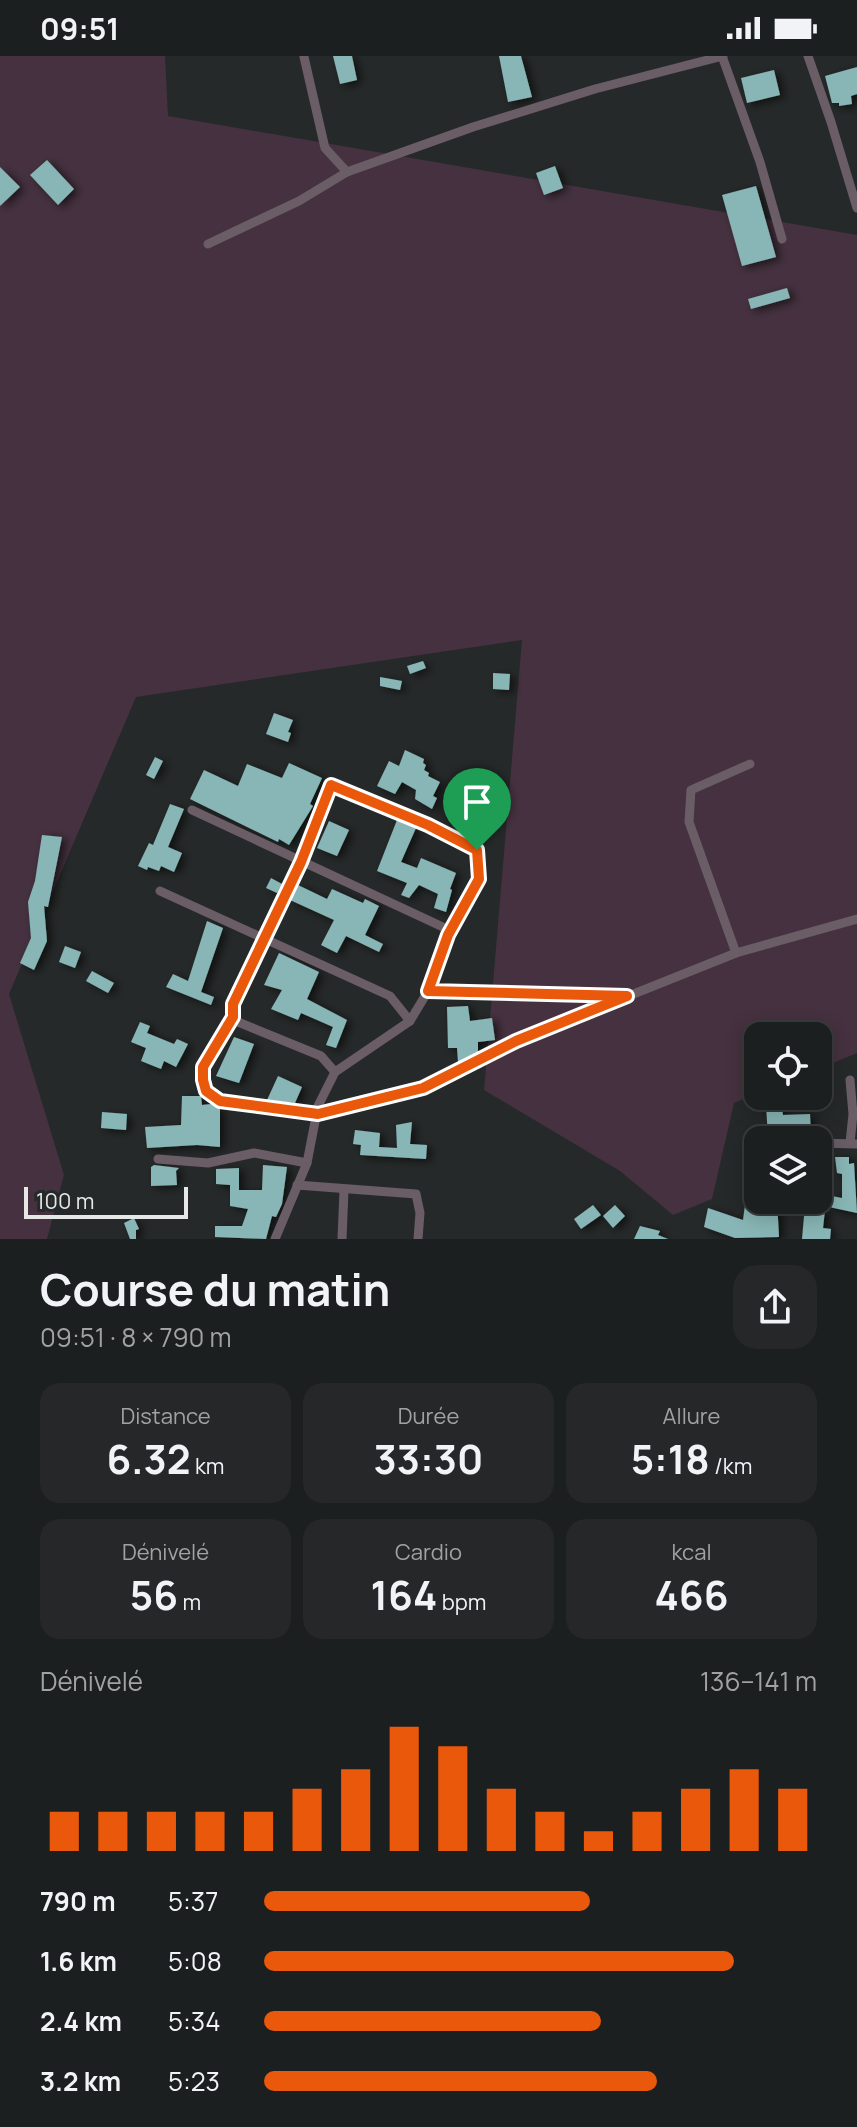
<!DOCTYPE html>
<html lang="fr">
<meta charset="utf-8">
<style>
:root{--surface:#1c1f1f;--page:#252728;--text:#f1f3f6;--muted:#a0a2a4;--line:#3a3d3d;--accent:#ea580c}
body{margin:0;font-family:Manrope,sans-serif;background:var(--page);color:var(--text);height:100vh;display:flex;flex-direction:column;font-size:30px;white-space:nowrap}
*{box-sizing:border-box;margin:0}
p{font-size:26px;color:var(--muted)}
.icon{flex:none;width:44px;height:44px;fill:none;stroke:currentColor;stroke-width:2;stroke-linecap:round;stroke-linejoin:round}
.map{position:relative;height:1183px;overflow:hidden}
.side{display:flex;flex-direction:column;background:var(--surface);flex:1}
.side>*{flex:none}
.controls{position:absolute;left:744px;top:966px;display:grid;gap:16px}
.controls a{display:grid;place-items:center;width:88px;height:88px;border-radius:16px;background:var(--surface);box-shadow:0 4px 20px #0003,0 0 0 2px var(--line);font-size:40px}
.scale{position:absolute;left:24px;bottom:20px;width:164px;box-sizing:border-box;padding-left:8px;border:4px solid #e6e8e8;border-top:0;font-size:22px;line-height:28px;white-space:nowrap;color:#e6e8e8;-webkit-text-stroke:6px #262929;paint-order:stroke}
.pin{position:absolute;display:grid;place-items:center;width:68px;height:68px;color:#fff;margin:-82px -34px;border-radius:50% 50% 50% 0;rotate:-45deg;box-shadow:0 0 8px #0007}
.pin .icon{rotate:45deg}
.round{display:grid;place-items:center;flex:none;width:84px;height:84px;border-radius:24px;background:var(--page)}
.head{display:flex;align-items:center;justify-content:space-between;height:136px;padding:0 40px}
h1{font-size:44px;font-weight:700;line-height:60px}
.stats{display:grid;grid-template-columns:repeat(3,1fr);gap:12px;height:136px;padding:8px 40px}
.stats div{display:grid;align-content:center;border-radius:20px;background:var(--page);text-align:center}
.stats b{font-size:40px;font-weight:700}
.stats small{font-size:22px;font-weight:400}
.stats p{font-size:22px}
.chart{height:224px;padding:16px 40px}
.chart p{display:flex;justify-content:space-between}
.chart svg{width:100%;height:144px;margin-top:8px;stroke:var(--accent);stroke-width:6}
ul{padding:0 40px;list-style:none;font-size:26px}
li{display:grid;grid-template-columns:128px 96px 1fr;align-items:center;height:60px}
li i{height:20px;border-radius:10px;background:var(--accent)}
.status{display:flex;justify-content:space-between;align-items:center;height:56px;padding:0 40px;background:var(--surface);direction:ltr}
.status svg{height:22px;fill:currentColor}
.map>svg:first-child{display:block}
.green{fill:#45313f}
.building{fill:#88b5b5;filter:url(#shadow)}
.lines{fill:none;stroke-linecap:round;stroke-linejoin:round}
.street{stroke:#6a5d66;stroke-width:9}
.route-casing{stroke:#fff;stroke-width:16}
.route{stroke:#ea580c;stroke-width:10}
</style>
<div class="status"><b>09:51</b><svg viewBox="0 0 49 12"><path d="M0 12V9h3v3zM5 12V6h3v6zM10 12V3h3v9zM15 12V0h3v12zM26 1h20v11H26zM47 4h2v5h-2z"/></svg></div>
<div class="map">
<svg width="857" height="1183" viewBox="0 0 857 1183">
<defs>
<filter id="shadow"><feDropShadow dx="4.5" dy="2.5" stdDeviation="4" flood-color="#0009"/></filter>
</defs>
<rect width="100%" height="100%" fill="#262929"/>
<path class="green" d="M0,0H165L168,60L857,179V997L818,1013V980H758V1037L734,1047L712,1143L673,1159L620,1115L484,1034L522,584L136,641L9,938L64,1119L47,1183H0Z"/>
<g class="building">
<path d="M333,0H352L357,24L340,28Z"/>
<path d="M499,0H521L532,41L508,46Z"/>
<path d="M857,11V38L851,40L852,48L839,50V47H832L825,20Z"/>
<path d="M774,14L780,39L747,47L741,22Z"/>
<path d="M47,104L74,133L58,149L30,119Z"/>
<path d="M555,110L563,132L544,139L536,117Z"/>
<path d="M0,111L20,131L0,150Z"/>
<path d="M756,130L776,201L742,210L722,139Z"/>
<path d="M787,232L790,242L751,253L748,243Z"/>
<path d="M423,605L426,612L410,618L407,610Z"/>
<path d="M493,617L510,618L509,634L493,633Z"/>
<path d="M380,621L402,625L400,634L380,630Z"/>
<path d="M274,657L293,664L288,676L291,677L288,686L266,678Z"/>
<path d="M405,694L424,703L423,707L426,709L424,714L429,717L428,720L440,726L433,740L437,742L432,753L415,743L416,734L402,726L395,738L377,730L389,705L399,710Z"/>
<path d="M155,701L163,705L154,723L146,719Z"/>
<path d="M289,707L322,722L310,748L313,750L289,789L279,783L278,786L190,743L204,714L238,730L247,708L282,722Z"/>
<path d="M170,748L184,753L168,791L182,797L174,816L161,810L159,815L148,811L147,814L138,810L149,787L153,789Z"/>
<path d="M397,764L416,772L401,806L417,812L421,802L456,817L450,833L452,834L446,856L434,852L438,838L419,829L409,842L401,839L407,827L377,815Z"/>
<path d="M329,765L349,774L337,800L317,792Z"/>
<path d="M42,779L62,781L48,851L44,850L47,885L34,914L20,907L31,882L28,846L35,825Z"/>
<path d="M271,822L282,828L277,837L266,832Z"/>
<path d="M298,829L327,843L332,833L363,847L365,843L379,850L365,879L383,888L379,896L346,880L337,897L321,889L334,864L290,844Z"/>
<path d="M207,865L223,872L201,936L214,941L211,949L166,931L173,918L188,925Z"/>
<path d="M65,890L81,896L75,912L59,906Z"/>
<path d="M279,897L319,916L307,943L347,964L336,992L326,989L333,971L301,957L298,964L271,953L282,934L264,929Z"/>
<path d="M92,915L114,927L108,937L86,925Z"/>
<path d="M468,950L470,965L492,962L495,984L478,986V996L458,1006L457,992H448L447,951Z"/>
<path d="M140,966L150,970L147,977L174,988L177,983L188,988L176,1011L164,1005L161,1013L141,1005L146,992L131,986Z"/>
<path d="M234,981L254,988L239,1027L216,1020Z"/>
<path d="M278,1020L302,1031L295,1047L267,1044Z"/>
<path d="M182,1040H201L202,1049L211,1048L220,1053V1091L197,1089L147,1092L145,1071L181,1069Z"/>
<path d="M760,1040H780L783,1059L810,1058L811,1079L768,1081L766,1049H761Z"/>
<path d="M102,1056L127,1058L126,1074L101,1072Z"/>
<path d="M412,1066L410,1088L427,1089L426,1103L360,1099L361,1089L353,1088L355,1074L380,1077L379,1091L397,1092L396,1069Z"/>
<path d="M835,1101H849V1108L854,1107L857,1157L829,1151L832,1140L842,1142V1118L837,1117Z"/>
<path d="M154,1109L179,1112L176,1115L177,1129L151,1130V1111Z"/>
<path d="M263,1109L287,1111L282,1148L276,1161L272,1160L266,1183L215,1181V1170H242L248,1153L230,1150V1129L216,1128V1113L239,1112V1134H262Z"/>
<path d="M747,1134L758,1135V1144H777L779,1181L735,1182L704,1171L708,1152L743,1164Z"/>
<path d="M593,1149L601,1159L581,1173L574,1163Z"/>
<path d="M615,1149L625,1160L613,1172L603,1160Z"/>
<path d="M805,1149L825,1154L823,1172L831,1173L830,1183H802Z"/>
<path d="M134,1162L139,1173L136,1174V1183H130L124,1167Z"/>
<path d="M640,1170L660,1175L658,1179L668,1183H634Z"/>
</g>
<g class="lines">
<g class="street">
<path d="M722,0L760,106L782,183"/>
<path d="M808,0L831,66L857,152"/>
<path d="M304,1L325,92L347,116"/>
<path d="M208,188L299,145L347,116L473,71L595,33L723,0"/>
<path d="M192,754L445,872L448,879L428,935L410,965L335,1016L318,1050L307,1107L275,1183"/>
<path d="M160,835L390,940L410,965"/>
<path d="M736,897L689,766L691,734L750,708"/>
<path d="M428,935L621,940"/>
<path d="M233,961L203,1011V1024L206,1035L220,1045L318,1058L423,1032L516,985L736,897L857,863"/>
<path d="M335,1016L321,1000L238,966L232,955L263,882L301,806L331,729L428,769L477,794L479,823L448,879"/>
<path d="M818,1087L857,1088"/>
<path d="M850,1087L853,1058L850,1024"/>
<path d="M158,1103L208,1107L254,1097L307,1107"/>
<path d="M297,1129L416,1138L420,1157L418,1183"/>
<path d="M342,1183L344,1134"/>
</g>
</g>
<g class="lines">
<g class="route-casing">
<path id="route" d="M331,729L428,769L477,794L479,823L448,879L428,935L627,940L516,985L423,1032L318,1058L220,1045L206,1035L203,1024V1011L233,961V948L301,806Z"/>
</g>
<use href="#route" class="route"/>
</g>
</svg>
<div class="controls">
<a><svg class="icon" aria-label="locate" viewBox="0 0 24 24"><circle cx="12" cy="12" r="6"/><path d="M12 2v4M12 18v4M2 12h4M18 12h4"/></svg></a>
<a><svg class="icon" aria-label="layers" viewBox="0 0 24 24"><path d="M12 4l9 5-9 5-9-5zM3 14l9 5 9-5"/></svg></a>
</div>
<div class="scale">100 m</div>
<div class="pin" style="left:477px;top:794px;background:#1e9e55"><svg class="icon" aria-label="arrive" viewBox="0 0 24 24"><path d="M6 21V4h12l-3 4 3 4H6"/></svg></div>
</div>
<section class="side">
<div class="head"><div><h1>Course du matin</h1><p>09:51 · 8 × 790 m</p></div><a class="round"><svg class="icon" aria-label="share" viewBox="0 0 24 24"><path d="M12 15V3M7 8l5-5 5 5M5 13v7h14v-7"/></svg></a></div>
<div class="stats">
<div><p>Distance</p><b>6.32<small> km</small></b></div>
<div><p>Durée</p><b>33:30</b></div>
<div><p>Allure</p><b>5:18<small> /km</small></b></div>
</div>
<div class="stats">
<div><p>Dénivelé</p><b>56<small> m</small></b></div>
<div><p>Cardio</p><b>164<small> bpm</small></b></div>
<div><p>kcal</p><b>466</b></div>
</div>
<div class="chart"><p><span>Dénivelé</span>136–141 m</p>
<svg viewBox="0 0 160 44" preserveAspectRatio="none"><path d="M5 44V32M15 44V32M25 44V32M35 44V32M45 44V32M55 44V25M65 44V19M75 44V6M85 44V12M95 44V25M105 44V32M115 44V38M125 44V32M135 44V25M145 44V19M155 44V25"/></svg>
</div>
<ul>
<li><b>790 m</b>5:37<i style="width:59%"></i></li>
<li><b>1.6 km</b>5:08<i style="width:85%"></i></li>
<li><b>2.4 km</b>5:34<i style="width:61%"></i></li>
<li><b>3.2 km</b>5:23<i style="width:71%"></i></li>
</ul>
</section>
